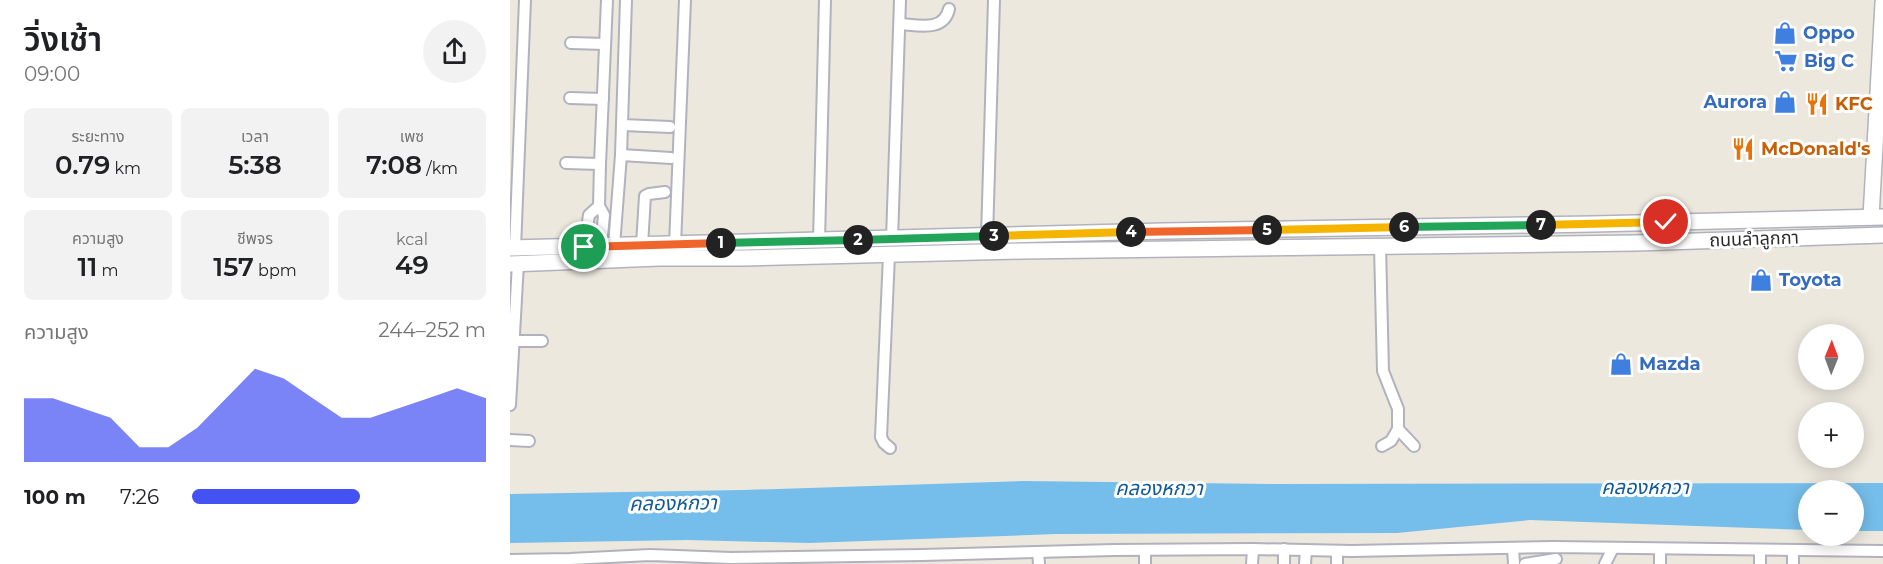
<!DOCTYPE html>
<html lang="th">
<meta charset="utf-8">
<style>
:root{--surface:#fff;--page:#f2f2f2;--text:#202124;--muted:#757577;--accent:#4451f3}
body{margin:0;font-family:Montserrat,"Noto Sans Thai",sans-serif;background:var(--page);color:var(--text);height:100vh;display:flex;flex-direction:column;font-size:22px;white-space:nowrap}
*{box-sizing:border-box;margin:0}
p{font-size:20px;color:var(--muted)}
.icon{flex:none;width:33px;height:33px;fill:none;stroke:currentColor;stroke-width:2;stroke-linecap:round;stroke-linejoin:round}
.map{position:relative;flex:1;overflow:hidden}
.sheet{display:flex;flex-direction:column;background:var(--surface);width:510px}
.sheet>*{flex:none}
.needle{width:39px;rotate:1deg}
.buttons{position:absolute;left:1288px;top:324px;display:grid;gap:12px}
.buttons a{display:grid;place-items:center;width:66px;height:66px;border-radius:50%;background:var(--surface);box-shadow:0 3px 15px #0003;font-size:30px}
.pin{position:absolute;display:grid;place-items:center;width:51px;height:51px;color:#fff;margin:-26px;border:3px solid #fff;border-radius:50%;box-shadow:0 2px 6px #0007}
.km{position:absolute;width:30px;height:30px;margin:-15px;border-radius:50%;background:#222;color:#fff;font-size:16px;line-height:30px;text-align:center}
.round{display:grid;place-items:center;flex:none;width:63px;height:63px;border-radius:32px;background:var(--page)}
.headline{display:flex;align-items:center;justify-content:space-between;height:102px;padding:0 24px}
h1{font-size:33px;font-weight:600;line-height:45px}
.metrics{display:grid;grid-template-columns:repeat(3,1fr);gap:9px;height:102px;padding:6px 24px}
.metrics div{display:grid;align-content:center;border-radius:9px;background:var(--page);text-align:center}
.metrics b{font-size:26px;font-weight:600}
.metrics small{font-size:16px;font-weight:400}
.metrics p{font-size:16px}
.chart{height:168px;padding:12px 24px}
.chart p{display:flex;justify-content:space-between}
.chart svg{width:100%;height:108px;margin-top:6px;fill:var(--accent);opacity:.7}
ul{padding:0 24px;list-style:none;font-size:20px}
li{display:grid;grid-template-columns:96px 72px 1fr;align-items:center;height:45px}
li i{height:15px;border-radius:8px;background:var(--accent)}
main{display:flex;flex:1;min-height:0}
.map>svg:first-child{display:block}
.water{fill:#75bdea}
.lines{fill:none;stroke-linecap:round;stroke-linejoin:round}
.street-casing{stroke:#b1b2be;stroke-width:14}
.secondary-casing{stroke:#b1b2be;stroke-width:18}
.street{stroke:#fff;stroke-width:10}
.secondary{stroke:#fff;stroke-width:15}
.split-1-casing{stroke:#fff;stroke-width:12}
.split-2-casing{stroke:#fff;stroke-width:12}
.split-3-casing{stroke:#fff;stroke-width:12}
.split-4-casing{stroke:#fff;stroke-width:12}
.split-5-casing{stroke:#fff;stroke-width:12}
.split-6-casing{stroke:#fff;stroke-width:12}
.split-7-casing{stroke:#fff;stroke-width:12}
.split-8-casing{stroke:#fff;stroke-width:12}
.split-1{stroke:#f0652b;stroke-width:8}
.split-2{stroke:#22a559;stroke-width:8}
.split-3{stroke:#22a559;stroke-width:8}
.split-4{stroke:#f5b400;stroke-width:8}
.split-5{stroke:#f0652b;stroke-width:8}
.split-6{stroke:#f5b400;stroke-width:8}
.split-7{stroke:#22a559;stroke-width:8}
.split-8{stroke:#f5b400;stroke-width:8}
.labels{text-anchor:middle;dominant-baseline:central;stroke-width:6;stroke-linejoin:round;paint-order:stroke}
.shop-label{font-size:18px;font-weight:bold;fill:#366cbe;stroke:#fff;text-anchor:start}
.food-label{font-size:18px;font-weight:bold;fill:#c56008;stroke:#fff;text-anchor:start}
.street-label{font-size:18px;fill:#2b2b2b;stroke:#fff}
.water-label{font-size:20px;font-style:italic;fill:#135a98;stroke:#fff}
</style>
<main>
<section class="sheet">
<div class="headline"><div><h1>วิ่งเช้า</h1><p>09:00</p></div><a class="round"><svg class="icon" aria-label="share" viewBox="0 0 24 24"><path d="M12 15V3M7 8l5-5 5 5M5 13v7h14v-7"/></svg></a></div>
<div class="metrics">
<div><p>ระยะทาง</p><b>0.79<small> km</small></b></div>
<div><p>เวลา</p><b>5:38</b></div>
<div><p>เพซ</p><b>7:08<small> /km</small></b></div>
</div>
<div class="metrics">
<div><p>ความสูง</p><b>11<small> m</small></b></div>
<div><p>ชีพจร</p><b>157<small> bpm</small></b></div>
<div><p>kcal</p><b>49</b></div>
</div>
<div class="chart"><p><span>ความสูง</span>244–252 m</p>
<svg viewBox="0 0 160 44" preserveAspectRatio="none"><path d="M0 44V18L10 18L20 22L30 26L40 38L50 38L60 30L70 18L80 6L90 10L100 18L110 26L120 26L130 22L140 18L150 14L160 18V44z"/></svg>
</div>
<ul>
<li><b>100 m</b>7:26<i style="width:57%"></i></li>
</ul>
</section>
<div class="map">
<svg width="1373" height="564" viewBox="0 0 1373 564">
<rect width="100%" height="100%" fill="#ece8de"/>
<path class="water" d="M512,481L770,484L1373,483V531H1344V490H1299V530L1020,520L887,533L546,534L299,543L178,540L0,543V494L233,490Z"/>
<g class="lines">
<g class="street-casing">
<g id="street">
<path d="M390,24C408,25 434,32 439,9"/>
<path d="M61,43L95,44"/>
<path d="M60,98L93,99"/>
<path d="M112,125L160,127"/>
<path d="M111,155L161,158"/>
<path d="M56,163L90,164"/>
<path d="M477,237L484,0"/>
<path d="M382,239L390,0"/>
<path d="M309,241L315,0"/>
<path d="M132,245L135,196L139,194L155,192"/>
<path d="M165,245L175,0"/>
<path d="M91,246L94,215L89,206L90,164L97,0"/>
<path d="M104,246L111,155L116,0"/>
<path d="M870,246L873,371L888,409V429L904,446"/>
<path d="M74,247L79,215L89,206"/>
<path d="M5,248L15,0"/>
<path d="M379,255L371,437L374,443L380,448"/>
<path d="M4,341H32"/>
<path d="M0,405L8,263"/>
<path d="M0,440L19,441"/>
<path d="M872,446L881,441L888,429"/>
<path d="M1003,548L1004,564"/>
<path d="M774,549V564"/>
<path d="M1150,549V564"/>
<path d="M635,550V564"/>
<path d="M1283,550V564"/>
<path d="M827,551V564"/>
<path d="M528,552L529,564"/>
<path d="M0,560L60,559L140,555L221,558L412,555L604,550L743,549L842,551L1043,547L1373,551"/>
<path d="M742,564L743,549"/>
<path d="M795,564L796,550"/>
<path d="M1015,564L1046,559"/>
<path d="M1095,564L1103,548"/>
<path d="M1250,564V550"/>
</g>
</g>
<g class="secondary-casing">
<g id="secondary">
<path d="M1361,217L1373,3"/>
<path d="M0,248L654,231L1083,224L1373,217"/>
<path d="M0,264L149,258H232L512,251L1126,243L1373,235"/>
</g>
</g>
<use href="#street" class="street"/>
<use href="#secondary" class="secondary"/>
</g>
<g class="lines">
<g class="split-1-casing">
<path id="split-1" d="M74,247L211,243"/>
</g>
<g class="split-2-casing">
<path id="split-2" d="M211,243L348,240"/>
</g>
<g class="split-3-casing">
<path id="split-3" d="M348,240L484,236"/>
</g>
<g class="split-4-casing">
<path id="split-4" d="M484,236L621,232"/>
</g>
<g class="split-5-casing">
<path id="split-5" d="M621,232L757,230"/>
</g>
<g class="split-6-casing">
<path id="split-6" d="M757,230L894,227"/>
</g>
<g class="split-7-casing">
<path id="split-7" d="M894,227L1031,225"/>
</g>
<g class="split-8-casing">
<path id="split-8" d="M1031,225L1156,222"/>
</g>
<use href="#split-1" class="split-1"/>
<use href="#split-2" class="split-2"/>
<use href="#split-3" class="split-3"/>
<use href="#split-4" class="split-4"/>
<use href="#split-5" class="split-5"/>
<use href="#split-6" class="split-6"/>
<use href="#split-7" class="split-7"/>
<use href="#split-8" class="split-8"/>
</g>
<defs>
<g id="shop-bare" transform="scale(1.8)"><path d="M-5-2.5h2.3a2.7 3.5 0 0 1 5.4 0H5L5.5 6h-11ZM-1.5-2.5h3a1.5 2.3 0 0 0-3 0Z" fill="#3f7fe0" stroke="#fff" stroke-width="2.5" paint-order="stroke"/></g>
<g id="supermarket-bare" transform="scale(1.8)"><path d="M-6-5.5h2.5l.6 2H6L4.5 2H-2.5L-4.4-4H-6ZM-1.5 3.2a1.3 1.3 0 1 0 .1 0ZM3 3.2a1.3 1.3 0 1 0 .1 0Z" fill="#3f7fe0" stroke="#fff" stroke-width="2.5" paint-order="stroke"/></g>
<g id="restaurant-bare" transform="scale(1.8)"><path d="M-5-6h1v4h1v-4h1v4h1v-4h1v5L-1.5 .5V6h-2V.5L-5-1ZM5-6V6H3V1.5H1.5Q1.5-4 5-6Z" fill="#e8710a" stroke="#fff" stroke-width="2.5" paint-order="stroke"/></g>
</defs>
<g fill-rule="evenodd">
<use href="#shop-bare" x="1275" y="33"/>
<use href="#supermarket-bare" x="1276" y="61"/>
<use href="#shop-bare" x="1275" y="102"/>
<use href="#restaurant-bare" x="1307" y="104"/>
<use href="#restaurant-bare" x="1233" y="149"/>
<use href="#shop-bare" x="1251" y="280"/>
<use href="#shop-bare" x="1111" y="364"/>
</g>
<g class="labels">
<g class="shop-label">
<text x="1293" y="33">Oppo</text>
<text x="1294" y="61">Big C</text>
<text x="1257" y="102" text-anchor="end">Aurora</text>
<text x="1269" y="280">Toyota</text>
<text x="1129" y="364">Mazda</text>
</g>
<g class="food-label">
<text x="1325" y="104">KFC</text>
<text x="1251" y="149">McDonald's</text>
</g>
<g class="street-label">
<text transform="translate(1244 239) rotate(-2)">ถนนลำลูกกา</text>
</g>
<g class="water-label">
<text x="1135" y="487">คลองหกวา</text>
<text x="649" y="488">คลองหกวา</text>
<text transform="translate(163 503) rotate(-1)">คลองหกวา</text>
</g>
</g>
</svg>
<div class="buttons">
<a><svg class="needle" viewBox="-14 -14 28 28"><path d="M0-13l5 13h-10z" fill="#e53935"/><path d="M0 13l5-13h-10z" fill="#757577"/></svg></a>
<a>+</a>
<a>−</a>
</div>
<div class="pin" style="left:74px;top:247px;background:#1e9e55"><svg class="icon" aria-label="arrive" viewBox="0 0 24 24"><path d="M6 21V4h12l-3 4 3 4H6"/></svg></div>
<div class="pin" style="left:1156px;top:222px;background:#d93025"><svg class="icon" aria-label="check" viewBox="0 0 24 24"><path d="M5 12l5 5 9-10"/></svg></div>
<b class="km" style="left:211px;top:243px">1</b>
<b class="km" style="left:348px;top:240px">2</b>
<b class="km" style="left:484px;top:236px">3</b>
<b class="km" style="left:621px;top:232px">4</b>
<b class="km" style="left:757px;top:230px">5</b>
<b class="km" style="left:894px;top:227px">6</b>
<b class="km" style="left:1031px;top:225px">7</b>
</div>
</main>
